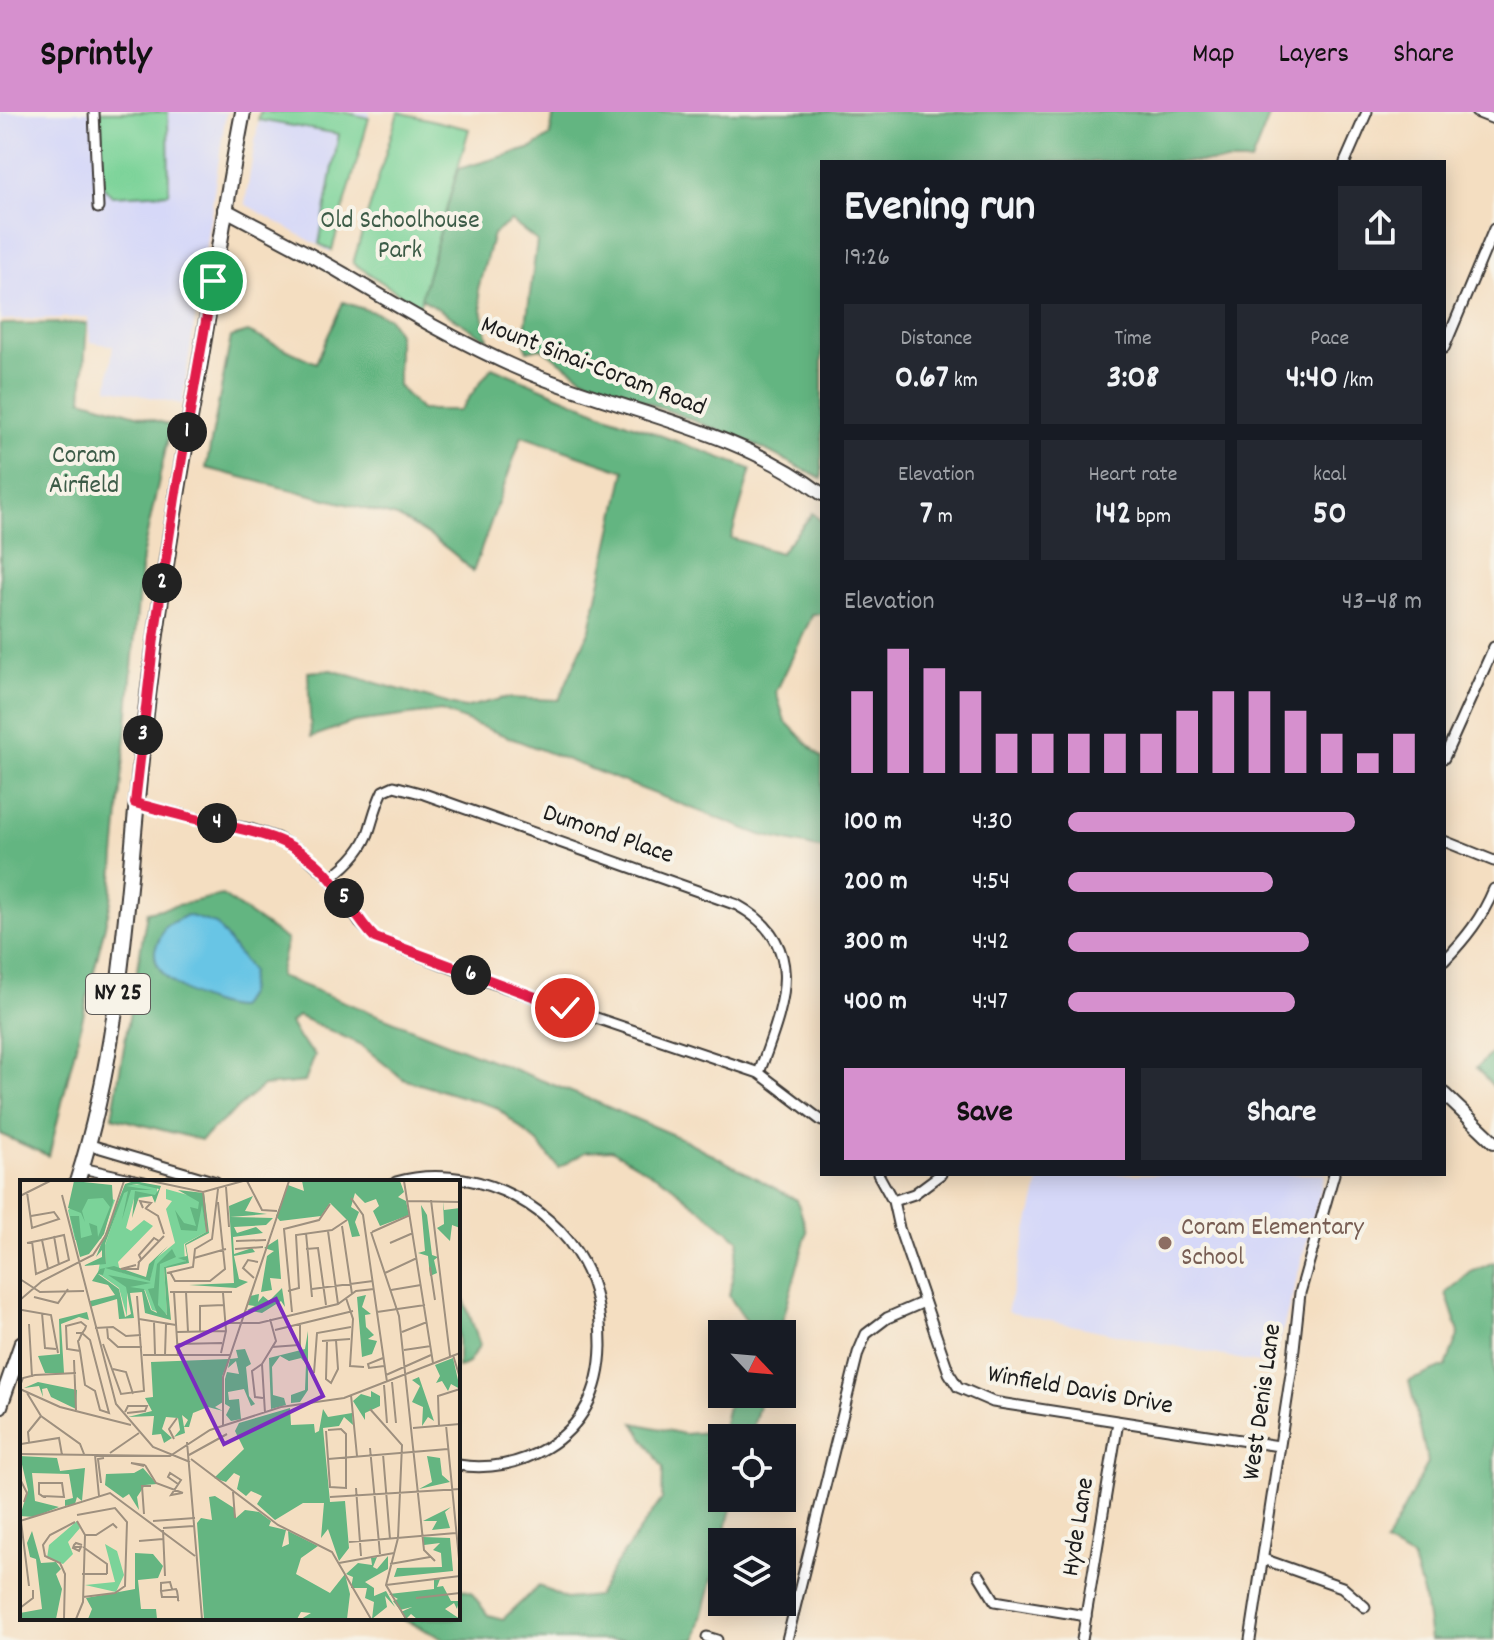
<!DOCTYPE html>
<meta charset="utf-8">
<style>
:root{--surface:#171b24;--page:#242831;--text:#f1f3f6;--muted:#9ea1a6;--accent:#d690ce}
body{margin:0;font-family:Dekko,sans-serif;background:var(--page);color:var(--text);height:100vh;display:flex;flex-direction:column;font-size:30px;white-space:nowrap}
*{box-sizing:border-box;margin:0}
p{font-size:26px;color:var(--muted)}
.icon{flex:none;width:44px;height:44px;fill:none;stroke:currentColor;stroke-width:2;stroke-linecap:round;stroke-linejoin:round}
.map{position:relative;flex:1;overflow:hidden}
.panel{position:absolute;left:820px;top:48px;width:626px;height:1016px;display:flex;flex-direction:column;background:var(--surface);border-radius:0px;box-shadow:0 4px 20px #0003}
.panel>*{flex:none}
.needle{width:52px;rotate:116deg}
.buttons{position:absolute;left:708px;top:1208px;display:grid;gap:16px}
.buttons a{display:grid;place-items:center;width:88px;height:88px;border-radius:0px;background:var(--surface);box-shadow:0 4px 20px #0003;font-size:40px}
.pin{position:absolute;display:grid;place-items:center;width:68px;height:68px;color:#fff;margin:-34px;border:4px solid #fff;border-radius:50%;box-shadow:0 2px 8px #0007}
.km{position:absolute;width:40px;height:40px;margin:-20px;border-radius:50%;background:#222;color:#fff;font-size:22px;line-height:40px;text-align:center}
.round{display:grid;place-items:center;flex:none;width:84px;height:84px;border-radius:0px;background:var(--page)}
.overview{display:flex;align-items:center;justify-content:space-between;height:136px;padding:0 24px}
h1{font-size:44px;font-weight:700;line-height:60px}
.stats{display:grid;grid-template-columns:repeat(3,1fr);gap:12px;height:136px;padding:8px 24px}
.stats div{display:grid;align-content:center;border-radius:0px;background:var(--page);text-align:center}
.stats b{font-size:34px;font-weight:700}
.stats small{font-size:22px;font-weight:400}
.stats p{font-size:22px}
.chart{height:224px;padding:16px 24px}
.chart p{display:flex;justify-content:space-between}
.chart svg{width:100%;height:144px;margin-top:8px;stroke:var(--accent);stroke-width:6}
.cta{display:flex;gap:16px;margin-top:auto;padding:16px 24px}
.cta a{flex:1;height:92px;border-radius:0px;background:var(--accent);color:#111;font-size:32px;font-weight:700;line-height:92px;text-align:center}
.cta a+a{background:var(--page);color:var(--text)}
ul{padding:0 24px;list-style:none;font-size:26px}
li{display:grid;grid-template-columns:128px 96px 1fr;align-items:center;height:60px}
li i{height:20px;border-radius:10px;background:var(--accent)}
header{display:flex;align-items:center;gap:48px;box-sizing:border-box;height:112px;padding:0 40px;background:var(--accent);color:#111}
header strong{font-size:38px}
nav{display:flex;gap:44px;margin-inline-start:auto;font-size:28px}
.map>svg:first-child{display:block}
.built{fill:#d6d8f8}
.green{fill:#7bd399;stroke:#4c785a;stroke-width:2}
.forest{fill:#64b581;stroke:#40684e;stroke-width:2}
.water{fill:#67c5e5;stroke:#427080;stroke-width:2}
.lines{fill:none;stroke-linecap:round;stroke-linejoin:round}
.street-casing{stroke:#3c3935;stroke-width:13}
.secondary-casing{stroke:#3c3935;stroke-width:16}
.primary-casing{stroke:#3c3935;stroke-width:18}
.street{stroke:#fff;stroke-width:9}
.secondary{stroke:#fff;stroke-width:12}
.primary{stroke:#fff;stroke-width:14}
.route-casing{stroke:#fff;stroke-width:16}
.route{stroke:#e11d48;stroke-width:10}
.education-dot{fill:#8d6e63;stroke:#f7f3e8;stroke-width:3}
.labels{text-anchor:middle;dominant-baseline:central;stroke-width:8;stroke-linejoin:round;paint-order:stroke}
.shield{fill:#f7f3e8;stroke:#5e5c59;stroke-width:2}
.shield-label{font-size:24px;font-weight:bold;fill:#1c1c1c}
.park-label{font-size:26px;fill:#3d5c48;stroke:#f7f3e8}
.street-label{font-size:26px;fill:#1c1c1c;stroke:#f7f3e8}
.education-label{font-size:26px;fill:#785e54;stroke:#f7f3e8;text-anchor:start}
.inset-road{fill:none;stroke:#9e907f;stroke-width:2}
.view{fill:#7b2cbf;fill-opacity:0.15;stroke:#7b2cbf;stroke-width:4}
.inset-edge{fill:none;stroke:#1c1c1c;stroke-width:4}
</style>
<header>
<strong>Sprintly</strong>
<nav><a>Map</a><a>Layers</a><a>Share</a></nav>
</header>
<div class="map">
<svg width="1494" height="1528" viewBox="0 0 1494 1528">
<rect width="100%" height="100%" fill="#f7f3e8"/>
<filter id="ink" filterUnits="userSpaceOnUse"><feTurbulence type="fractalNoise" baseFrequency=".0125" numOctaves="2"/><feDisplacementMap in="SourceGraphic" scale="16" xChannelSelector="R" yChannelSelector="G"/><feConvolveMatrix kernelMatrix="1 2 1 2 8 2 1 2 1" color-interpolation-filters="sRGB"/></filter>
<filter id="wash" filterUnits="userSpaceOnUse"><feTurbulence type="fractalNoise" baseFrequency=".006" numOctaves="4" result="noise"/><feDisplacementMap in="SourceGraphic" scale="32" xChannelSelector="R" yChannelSelector="G"/><feGaussianBlur stdDeviation="1.8" result="paint"/><feColorMatrix in="noise" values="0 0 0 0 0 0 0 0 0 0 0 0 0 0 0 0 0 1.4 0 .05"/><feComposite in="paint" operator="in"/></filter>
<g filter="url(#wash)">
<rect width="100%" height="100%" fill="#f4dec1"/>
<g class="built">
<path d="M0,0H226L182,292L108,276L113,234L90,230L88,205L0,208Z"/>
<path d="M260,0H370L330,140L245,92Z"/>
<path d="M1041,1062H1325L1273,1254L1007,1200Z"/>
</g>
<g class="green">
<path d="M100,0H168L169,81L112,84L102,73Z"/>
<path d="M260,0H344L369,6L332,138L319,132L339,22L258,8Z"/>
<path d="M398,0L469,17L419,195L353,151Z"/>
</g>
<g class="forest">
<path d="M554,0H1271L1251,50H822V367L754,332L584,266L541,236L527,239L524,227L537,129L511,109L493,122L478,177L488,228L421,186L458,57L532,36L550,24Z"/>
<path d="M343,190L388,205L398,221V274L421,298H460L492,255L606,303L751,357L731,426L780,441L813,401L822,410V502H813L776,580L785,609L822,646V737L761,723L441,599L354,610L311,625L308,560L331,558L464,596L504,586L559,588L590,517L625,359L522,324L473,460C451,436 426,420 397,405L206,356L231,225L248,220L316,251Z"/>
<path d="M87,211L82,287L171,313L142,445L111,789L49,1044L0,1022V212Z"/>
<path d="M222,783L287,828L279,864L594,989L685,1028L797,1088L807,1120L779,1222H755L729,1184L739,1128L668,1071L611,1038L585,1040L559,1056L538,1031L496,995L403,967L360,932L298,904L290,911L299,927L315,943L305,970L263,974L201,1028L112,1005L147,800Z"/>
<path d="M1494,939V975L1476,956Z"/>
<path d="M1494,1150V1528H1430L1424,1485L1412,1446L1385,1432L1428,1351L1409,1269L1446,1254L1459,1221L1446,1181L1471,1160Z"/>
<path d="M458,1170L480,1233L468,1251L458,1256Z"/>
<path d="M731,1282H762L750,1326H722V1386H734L696,1528H446L400,1506H458V1476L471,1480L488,1503L503,1507L539,1474L566,1487L597,1484L614,1455L662,1387L663,1356L634,1311L684,1322L722,1319Z"/>
</g>
<path class="water" d="M187,803L216,812L251,859L248,881L238,896C212,896 151,870 155,838C157,831 162,822 165,814Z"/>
</g>
<g filter="url(#ink)">
<g class="lines">
<g class="street-casing">
<g id="street">
<path d="M94,0L98,96"/>
<path d="M1476,0L1494,7"/>
<path d="M1345,50L1367,0"/>
<path d="M1444,236L1494,117"/>
<path d="M1444,646L1494,535"/>
<path d="M135,691L201,708L250,717L277,726L300,739L330,766L360,811L375,826L475,865L759,961L822,1009"/>
<path d="M1444,729L1494,749"/>
<path d="M330,766C348,753 364,737 370,716C374,703 377,691 383,679L394,674L424,682L737,793C812,834 781,899 759,961"/>
<path d="M1444,849C1466,826 1482,806 1494,777"/>
<path d="M87,1032L216,1070"/>
<path d="M82,1056L144,1070"/>
<path d="M878,1062L893,1089L899,1116L949,1261L958,1275L993,1290L1279,1334"/>
<path d="M396,1070C466,1050 549,1087 583,1151C597,1176 601,1206 601,1234C600,1278 584,1313 546,1336C520,1352 488,1358 458,1353"/>
<path d="M893,1089L914,1082L941,1062"/>
<path d="M1263,1447L1342,1475L1365,1495"/>
<path d="M979,1463L995,1489L1086,1504"/>
<path d="M707,1525L717,1528"/>
<path d="M787,1528L858,1241L866,1222L887,1206L924,1190"/>
<path d="M1082,1528L1118,1310"/>
<path d="M1250,1528L1292,1255L1300,1181L1334,1062"/>
</g>
</g>
<g class="secondary-casing">
<g id="secondary">
<path d="M224,97C263,118 303,138 342,161C401,196 461,232 524,259C622,300 736,316 822,382"/>
<path d="M1444,982L1494,1030"/>
</g>
</g>
<g class="primary-casing">
<g id="primary">
<path d="M77,1070C125,921 127,764 145,610C158,493 177,378 198,262C213,175 226,87 243,0"/>
<path d="M0,1294L22,1231"/>
</g>
</g>
<use href="#street" class="street"/>
<use href="#secondary" class="secondary"/>
<use href="#primary" class="primary"/>
</g>
</g>
<g class="lines" filter="url(#ink)">
<g class="route-casing">
<path id="route" d="M213,169L175,386L154,526L135,691C157,697 178,703 200,708C250,719 296,724 331,767C347,786 357,808 375,826L565,896"/>
</g>
<use href="#route" class="route"/>
</g>
<circle class="education-dot" cx="1165" cy="1131" r="8"/>
<g class="labels">
<rect class="shield" x="86" y="862" width="64" height="40" rx="6"/>
<g class="shield-label">
<text x="118" y="882">NY 25</text>
</g>
<g class="park-label">
<text x="400" y="109">Old Schoolhouse<tspan x="400" dy="30">Park</tspan></text>
<text x="84" y="344">Coram<tspan x="84" dy="30">Airfield</tspan></text>
</g>
<g class="street-label">
<text transform="translate(593 255) rotate(21)">Mount Sinai-Coram Road</text>
<text transform="translate(608 723) rotate(19)">Dumond Place</text>
<text transform="translate(1080 1279) rotate(10)">Winfield Davis Drive</text>
<text transform="translate(1263 1290) rotate(-82)">West Denis Lane</text>
<text transform="translate(1079 1415) rotate(-81)">Hyde Lane</text>
</g>
<g class="education-label">
<text x="1181" y="1116">Coram Elementary<tspan x="1181" dy="30">School</tspan></text>
</g>
</g>
<g transform="translate(20 1068)">
<rect width="440" height="440" fill="#f4dec1"/>
<path d="M127,4L137,8V15L114,19L106,48L111,51L124,40L133,46L98,82L100,92L130,100L134,80L155,63L146,29L152,21L146,19V9L182,19L186,52L164,64L165,83L144,87L147,134L132,130L125,110L107,109V137L99,108L78,93L80,82L86,84L85,65L106,5ZM70,12L95,20L81,59L55,60L48,30ZM57,341L60,348L48,362L53,374L43,384L27,378L29,365ZM85,364L97,371L104,395L96,412L65,405L95,402Z" fill="#7bd399"/>
<path d="M54,1L92,5L93,22L84,54L69,74L60,77L50,36H59L61,58L72,55L69,43L77,46L78,57L90,27L83,18L68,19L62,31L65,42L61,33L48,28ZM114,1L141,6L135,23L132,16L119,17L112,38L115,11L135,15L139,9L117,4L106,6L132,10H111L102,40L108,11L104,13L85,64L86,84L63,86L82,77V70L76,77L105,4ZM282,1H380L384,12L378,17L386,21L389,35L360,46L353,31L359,26L356,19L345,23L335,13L331,27L339,32L335,42L340,56L332,57L328,41L310,23L301,36L260,41L256,36L268,5L284,11ZM158,10L184,13L189,53L166,65L169,83L146,88L151,140L125,133L122,112L110,113L114,138L99,139L97,119L70,127V121L95,115L88,105L72,101L80,89L94,86L126,97L129,84L148,66L135,80L130,101L85,88L83,95L78,94L99,109L105,137L111,134L106,107L88,95L131,103L110,107L124,109L131,130L137,133L128,109L134,108L137,84L152,69L156,77L140,84L138,125L147,135L144,87L166,81L158,78L167,76L165,64L186,52L182,25L177,51L161,50L155,30L164,43L176,46L170,27L178,29L179,22ZM233,16L225,31L247,34L210,37L253,38L246,45L214,47L217,53L236,47L243,53L213,57L214,74L232,68L235,72L214,76L219,99L228,102L216,108L169,105L214,103L209,26ZM423,21L424,30L440,28V48L432,45L430,61L417,48L424,44ZM401,25L407,35L412,75L418,77L414,80L417,93L410,96L408,76L398,73L405,71ZM258,59L261,99L250,98L252,110L241,112L247,76L254,71L244,68ZM262,108L265,127L261,121L242,133L227,130L235,126L228,125L230,116L239,114L238,122L243,116L249,121ZM346,115L342,127L351,134L345,135L346,147L354,155L348,159L357,161L352,174L342,177L337,117ZM67,132L69,140L59,137L41,144L44,193H25L18,176L40,174L39,139ZM288,151V210L280,222L271,223V215L285,210L286,184L281,178L269,181L260,176L252,187L253,215L264,218L266,225L251,229L249,178L285,169ZM225,169L231,184L226,187L229,216L235,224L231,226L224,209L208,212L209,220L219,219L221,239L211,241L206,235L210,227L205,224V199L207,192L219,194L216,181L208,188L210,179L218,178L216,170ZM433,178L440,209L431,204L428,211L422,201L416,203L420,196L415,185ZM209,179L202,197L203,222L195,227L203,231L188,227L173,233L169,247H164L168,240L162,235L165,253L154,257L160,250L158,238L146,237L142,249L152,258L144,263L141,254L132,255L134,236L108,237L132,231L125,218L133,217L131,182ZM399,197L414,241L408,237L402,246L403,227L392,222L400,206L392,200ZM18,202L57,210L56,229L31,217L27,208L22,209L23,217L19,206L4,208ZM351,211L360,216V226L345,233V240L333,221L341,214L351,217ZM270,228L271,245L294,244L295,253L299,251L303,229L308,237L332,233L333,245L324,237L319,246L303,248L310,322L325,321L329,368L319,381L308,349L301,358L304,323H283L255,340L237,324L242,316L231,311L226,316L217,309L220,296L214,293L206,302L194,298L224,269L215,251L219,243ZM0,276L37,278L40,291L65,288L62,321L57,317L55,324L45,326V320L53,318L49,294L12,293L15,321L39,327L14,337L0,336L8,310ZM407,276L420,278L422,295L430,302L399,309L412,302ZM123,288L137,304L125,305L117,317L119,330L109,314L103,318L85,305L86,294L114,293ZM195,316L214,328L216,338L225,330L239,332L251,341L249,346L266,350L262,367L269,364L268,351L298,366L281,378L276,394L310,413L325,394L330,414L327,439H281L291,433L281,432L277,439H184L177,343L181,338L192,340L189,317ZM431,327L425,332L430,348L412,350L417,341H403ZM12,351L21,383L36,382L41,389L36,394L42,409L36,439H0V433L22,429L16,379L10,377L7,363ZM403,357L430,358L433,391L374,397L377,388L422,387L421,373L413,370L420,363L404,365ZM115,373L133,374L143,386L138,398L118,400L121,429H136L137,439H68L72,429L66,418L115,409ZM368,376V389L345,402L354,408V416L366,411L375,427L365,416L367,427L352,439L354,422L345,418L347,408H331L333,397L326,394L338,383L352,385L351,378L357,377L353,387L357,389ZM420,399L417,407L423,406L431,421H439L437,429L434,423L425,429L440,439H397L391,434L386,439L381,432L392,427L380,430L373,421L378,419L369,414L414,409V400Z" fill="#64b581"/>
<path class="inset-road" d="M131,1L183,12L223,1M227,1L242,30L257,31M384,1L413,183M206,7L209,47M7,12L12,48L39,39L34,32L11,36M183,12L187,52M42,15L96,224L133,267L170,282M0,16L30,1M331,18L343,35L367,202M411,20L430,176M388,21L440,22M123,28L120,21L131,23L126,28M125,28L138,36L144,54M322,46L332,114M308,51L318,124M351,52L379,136L404,370L415,381M352,52L390,35M286,53L292,117M34,56L39,85M0,61V88M12,61L16,94L49,80L44,55L22,60M216,61L246,60M7,63L22,60L28,89M370,63L393,53M215,69L243,67M286,69L298,68L306,125M174,78L206,69M121,79L119,75L134,58L139,61M118,83L144,56M116,85L101,89H118L119,82M410,87L415,120M150,92L155,101H190L205,89L198,22M147,93L173,87L175,69L192,59L198,9M365,93L397,78M234,98L223,88L228,80L238,82M0,99L20,112L64,111M292,109L353,101M371,110L401,105M268,111L279,108L276,55L312,50L327,40M150,112H212M154,112L158,176M166,112L168,152M14,117L38,123L48,109M326,118L333,139L330,186L344,187M0,120L22,101L73,75L86,55L104,1M2,130L31,135L38,173M272,132L264,49L299,40L310,24M357,132L405,125M22,133L25,168L36,169M119,139L156,145M134,142L135,174M205,143H239L318,124L336,111L354,109M280,143V170M9,144L12,197M87,147L88,158L98,167H122M75,148L93,147L106,156L121,155M255,150L333,131M180,151V126L204,125M157,152L206,151M382,152L407,142M56,153H62L70,160L89,233L80,230L75,211L65,205L60,171L47,169L46,146L61,142L66,146L65,149L63,152L62,153L59,160L58,161L60,171M302,161L330,159M307,162L306,199L311,203L318,189L316,160M83,164L101,214L124,211L117,116M157,164L202,163M252,167L279,165M384,170L411,166M201,173L206,151L203,113M123,175H211M145,175L146,144M433,175L440,198M363,178L348,184L349,188L364,186M54,180L56,230M242,184L232,191L235,217L243,218M93,189L106,192L113,214M294,193L297,153L331,147M366,195L411,175M372,202L376,243M364,205L367,243M0,206L3,198L15,195L56,193M0,209L40,227L111,245M7,213L21,236L60,264L64,274M331,215L337,276M350,229L382,265L378,358L366,405L386,439M105,232L108,226H127L125,231L107,233M245,233L242,184L256,161L250,139M426,245L440,389M203,246V197L269,1M419,246L418,216L440,209M393,248L440,244M306,251L310,307L326,308V254L321,249L308,250M154,259L149,249L157,238M9,262L8,252L21,236M167,262L182,439M1,264L39,258L42,275M350,268L360,374M90,273L119,253M0,274L150,276L190,250L261,227L324,218L440,173M363,274L370,359M75,275L79,316M169,275L207,254M171,279L258,345L312,372L351,439M308,279L428,269M125,285L136,303L163,313M124,286L111,283L125,285M0,299L7,313L4,322M81,303L78,279L84,278M158,304L148,297L150,293L161,300L151,315L162,313M336,308L341,376M213,312L215,338M22,316L44,317L42,303H19V314L21,315L22,316L24,317H26M310,317L440,309M124,334L122,306H131M57,335L95,328L107,342L105,406L95,413L63,417M0,341L90,313L175,376M1,341L9,406M133,341L175,338M143,348L174,346M143,350L145,396M65,355H76L93,344L97,348M119,361L143,359M329,362L436,353M53,367H61L59,371L53,368L54,365L56,363L62,365M63,367L87,384V394M319,383L374,373M370,384L410,377M62,394H87M366,405L440,396M141,411V403L150,402L152,409M158,417H142L141,411L156,409L157,411L158,417V420L159,421M396,418L440,413M0,428L13,418V410M44,439L45,394L40,383L25,376L23,365L30,355L55,342M56,439L63,422L65,355L57,341"/>
<path class="view" d="M256,119L303,216L204,264L157,167Z"/>
<rect width="440" height="440" class="inset-edge"/>
</g>
</svg>
<div class="buttons">
<a><svg class="needle" viewBox="-14 -14 28 28"><path d="M0-13l5 13h-10z" fill="#e53935"/><path d="M0 13l5-13h-10z" fill="#9ea1a6"/></svg></a>
<a><svg class="icon" aria-label="locate" viewBox="0 0 24 24"><circle cx="12" cy="12" r="6"/><path d="M12 2v4M12 18v4M2 12h4M18 12h4"/></svg></a>
<a><svg class="icon" aria-label="layers" viewBox="0 0 24 24"><path d="M12 4l9 5-9 5-9-5zM3 14l9 5 9-5"/></svg></a>
</div>
<div class="pin" style="left:213px;top:169px;background:#1e9e55"><svg class="icon" aria-label="arrive" viewBox="0 0 24 24"><path d="M6 21V4h12l-3 4 3 4H6"/></svg></div>
<div class="pin" style="left:565px;top:896px;background:#d93025"><svg class="icon" aria-label="check" viewBox="0 0 24 24"><path d="M5 12l5 5 9-10"/></svg></div>
<b class="km" style="left:187px;top:320px">1</b>
<b class="km" style="left:162px;top:471px">2</b>
<b class="km" style="left:143px;top:623px">3</b>
<b class="km" style="left:217px;top:711px">4</b>
<b class="km" style="left:344px;top:786px">5</b>
<b class="km" style="left:471px;top:863px">6</b>
<section class="panel">
<div class="overview"><div><h1>Evening run</h1><p>19:26</p></div><a class="round"><svg class="icon" aria-label="share" viewBox="0 0 24 24"><path d="M12 15V3M7 8l5-5 5 5M5 13v7h14v-7"/></svg></a></div>
<div class="stats">
<div><p>Distance</p><b>0.67<small> km</small></b></div>
<div><p>Time</p><b>3:08</b></div>
<div><p>Pace</p><b>4:40<small> /km</small></b></div>
</div>
<div class="stats">
<div><p>Elevation</p><b>7<small> m</small></b></div>
<div><p>Heart rate</p><b>142<small> bpm</small></b></div>
<div><p>kcal</p><b>50</b></div>
</div>
<div class="chart"><p><span>Elevation</span>43–48 m</p>
<svg viewBox="0 0 160 44" preserveAspectRatio="none"><path d="M5 44V19M15 44V6M25 44V12M35 44V19M45 44V32M55 44V32M65 44V32M75 44V32M85 44V32M95 44V25M105 44V19M115 44V19M125 44V25M135 44V32M145 44V38M155 44V32"/></svg>
</div>
<ul>
<li><b>100 m</b>4:30<i style="width:81%"></i></li>
<li><b>200 m</b>4:54<i style="width:58%"></i></li>
<li><b>300 m</b>4:42<i style="width:68%"></i></li>
<li><b>400 m</b>4:47<i style="width:64%"></i></li>
</ul>
<div class="cta"><a>Save</a><a>Share</a></div>
</section>
</div>
